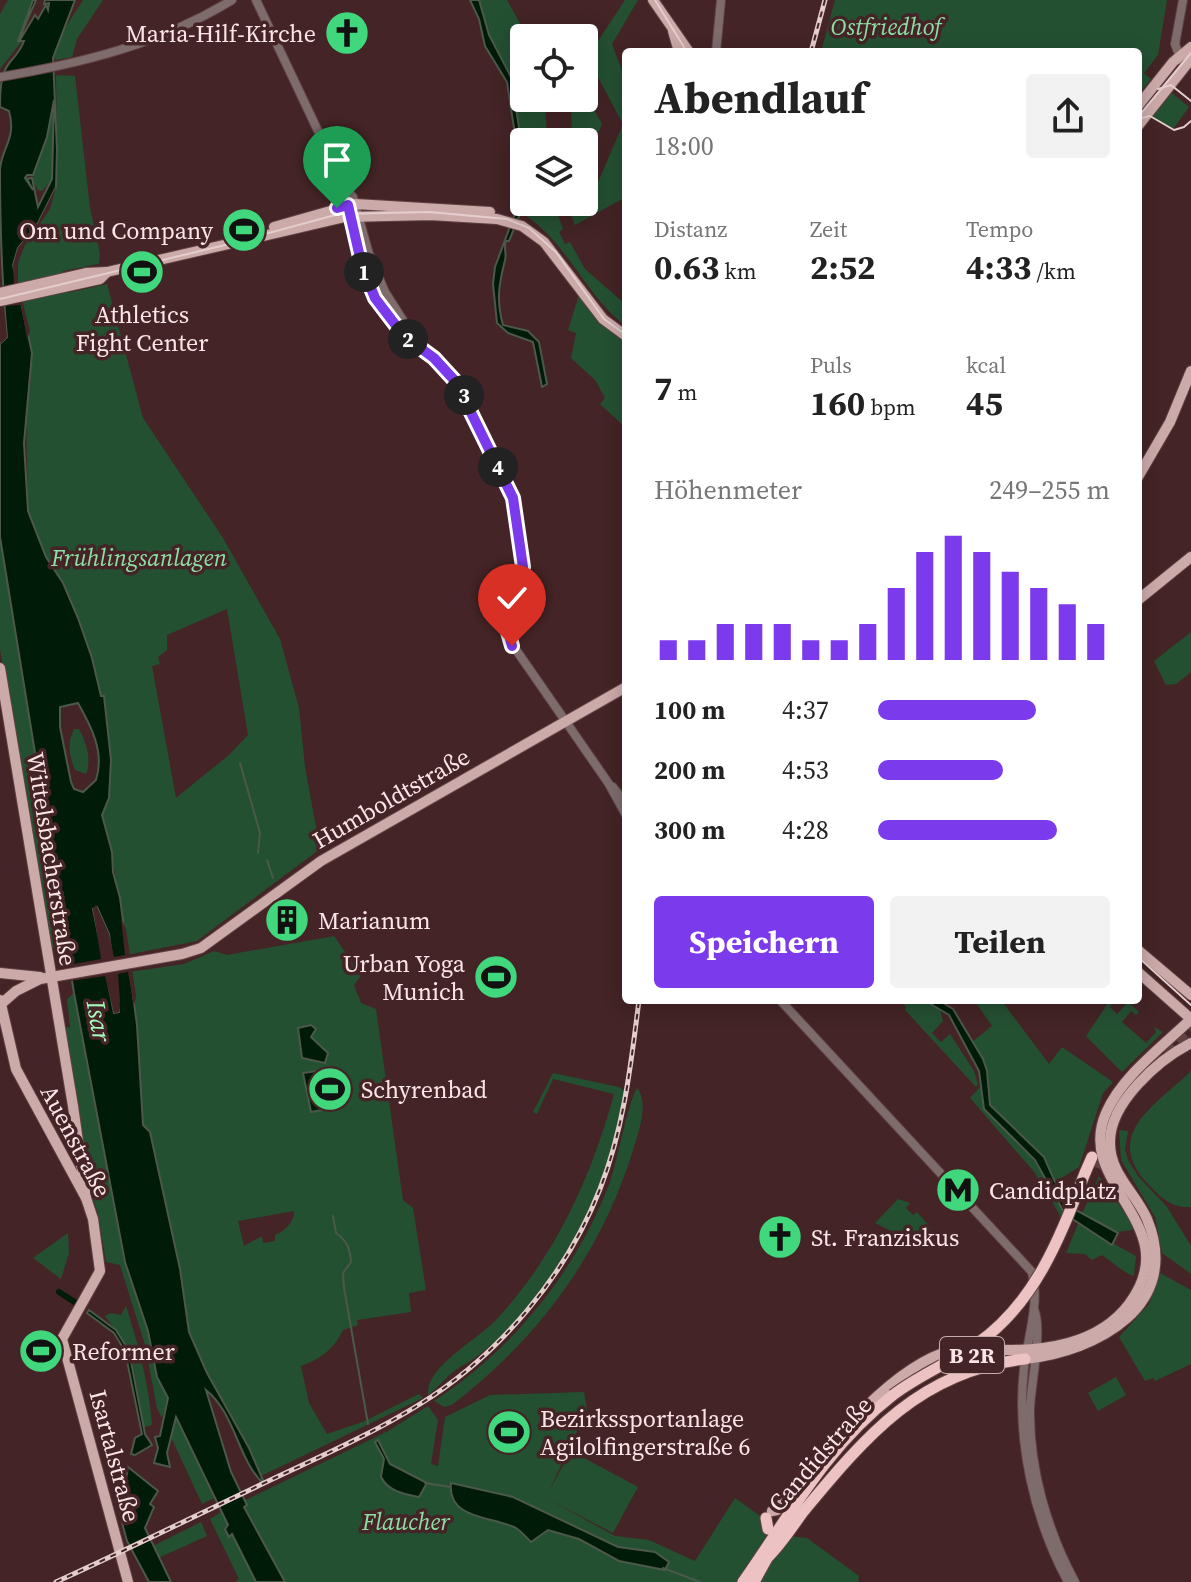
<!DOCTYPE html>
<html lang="de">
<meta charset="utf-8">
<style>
:root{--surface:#fff;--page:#f2f2f2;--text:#222;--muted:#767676;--accent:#7c3aed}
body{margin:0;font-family:"Source Serif 4",serif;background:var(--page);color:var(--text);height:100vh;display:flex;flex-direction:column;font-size:30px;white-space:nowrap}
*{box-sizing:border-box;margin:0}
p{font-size:26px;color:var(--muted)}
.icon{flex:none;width:44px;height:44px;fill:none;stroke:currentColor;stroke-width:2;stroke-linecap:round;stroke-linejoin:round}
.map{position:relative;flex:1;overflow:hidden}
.drawer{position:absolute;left:622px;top:48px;width:520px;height:956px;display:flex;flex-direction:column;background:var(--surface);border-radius:8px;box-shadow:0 4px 20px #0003}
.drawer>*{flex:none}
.tools{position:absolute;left:510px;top:24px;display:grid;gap:16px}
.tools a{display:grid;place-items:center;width:88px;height:88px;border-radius:8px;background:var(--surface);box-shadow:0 4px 20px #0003;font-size:40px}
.pin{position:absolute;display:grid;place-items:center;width:68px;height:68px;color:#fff;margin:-82px -34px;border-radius:50% 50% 50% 0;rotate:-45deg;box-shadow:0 0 8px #0007}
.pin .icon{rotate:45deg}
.km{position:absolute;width:40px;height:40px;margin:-20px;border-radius:50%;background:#222;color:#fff;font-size:22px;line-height:40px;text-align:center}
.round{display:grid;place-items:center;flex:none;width:84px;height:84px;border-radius:8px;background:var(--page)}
.overview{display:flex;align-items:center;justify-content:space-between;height:136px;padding:0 32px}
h1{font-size:44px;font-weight:700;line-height:60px}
.figures{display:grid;grid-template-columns:repeat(3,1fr);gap:12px;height:136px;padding:8px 32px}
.figures div{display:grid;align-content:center}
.figures b{font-size:34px;font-weight:700}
.figures small{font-size:22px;font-weight:400}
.figures p{font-size:22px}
.chart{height:224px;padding:16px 32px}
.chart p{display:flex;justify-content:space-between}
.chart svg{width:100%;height:144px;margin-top:8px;stroke:var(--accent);stroke-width:6}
.cta{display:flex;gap:16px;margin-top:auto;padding:16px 32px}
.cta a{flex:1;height:92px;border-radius:8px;background:var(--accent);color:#fff;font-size:32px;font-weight:700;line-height:92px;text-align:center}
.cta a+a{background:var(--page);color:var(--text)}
ul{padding:0 32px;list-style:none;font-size:26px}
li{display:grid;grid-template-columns:128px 96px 1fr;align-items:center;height:60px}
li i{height:20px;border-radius:10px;background:var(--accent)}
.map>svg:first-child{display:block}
.green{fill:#245032;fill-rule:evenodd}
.water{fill:#001b08;stroke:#4b584a;stroke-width:2;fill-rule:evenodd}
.pier{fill:#442426}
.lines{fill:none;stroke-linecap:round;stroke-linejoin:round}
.stream{stroke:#4b584a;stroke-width:2}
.canal{stroke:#001b08;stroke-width:6}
.highway-tunnel{stroke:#5f4143;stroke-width:11;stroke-dasharray:11 5.5;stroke-linecap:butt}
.minor-casing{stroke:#614345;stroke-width:10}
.major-casing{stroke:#614345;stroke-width:12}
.highway-casing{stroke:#614345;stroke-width:13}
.minor{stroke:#7e6c6d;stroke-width:8}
.major{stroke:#cdaaaa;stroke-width:10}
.highway{stroke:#ecc2c3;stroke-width:11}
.tram{stroke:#e4cdcd;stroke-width:2}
.rail-casing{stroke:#e4cdcd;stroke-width:5}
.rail{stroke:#442426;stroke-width:2;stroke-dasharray:6;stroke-linecap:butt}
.highway-bridge-casing{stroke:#614345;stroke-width:13;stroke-linecap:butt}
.highway-bridge{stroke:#ecc2c3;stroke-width:11}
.route-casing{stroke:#fff;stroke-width:16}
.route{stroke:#7c3aed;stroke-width:10}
.labels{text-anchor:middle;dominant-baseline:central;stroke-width:7;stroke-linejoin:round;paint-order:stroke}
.shield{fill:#442426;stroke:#c4abac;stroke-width:2}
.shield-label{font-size:22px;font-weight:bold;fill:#fbe5e5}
.park-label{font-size:24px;font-style:italic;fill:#8cdfa4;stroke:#442426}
.poi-label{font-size:24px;fill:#fbe5e5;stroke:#442426;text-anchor:start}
.street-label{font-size:24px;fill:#fbe5e5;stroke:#442426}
.water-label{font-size:26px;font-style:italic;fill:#a5f9bc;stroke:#442426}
</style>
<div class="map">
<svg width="1191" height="1582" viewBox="0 0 1191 1582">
<rect width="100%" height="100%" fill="#442426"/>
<g class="green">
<path d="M8,0H33L19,41H22L0,69V14Z"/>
<path d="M83,0H103L77,39L72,57L56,60L54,58L60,36Z"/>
<path d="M479,0H507L528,38H524V98H545L547,142H524V159L511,77L489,35Z"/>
<path d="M625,0H638L612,44L626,81V197L575,225L566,202L590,201L623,124L593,68L584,69V50L596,44Z"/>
<path d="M835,0H1167L1158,55L1144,73L1151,79L1138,95V52H821Z"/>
<path d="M56,75L75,76L90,208L100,254L99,264L63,271L67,293L107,284L143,418L223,538L280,639L299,708L305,767L320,849L197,941L126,955L112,852L102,815L109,798L111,760L104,707L81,625L63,583L52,569L36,535L28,511L26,414L31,379L29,343L15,280V257L48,204L57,150ZM227,609L248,735L230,754L176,798L152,666L160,664L158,657L167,650V635Z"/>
<path d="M584,92L602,124L589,155H584V142H572L571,98H584Z"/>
<path d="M1171,92L1189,107L1173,129L1152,116Z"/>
<path d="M55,99L52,180L42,191H39L33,182L34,167L47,137Z"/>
<path d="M525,202H553L563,229L559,232L565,244L570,242L585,269L626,305V326C585,296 569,243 522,213Z"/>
<path d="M579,295L602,324L626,342V428L600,404L605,398L596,381L571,358L576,333L568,330Z"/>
<path d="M0,537L67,946L48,949L0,649Z"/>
<path d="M1191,632V672L1176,684L1166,685L1154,661Z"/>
<path d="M74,729H79C86,742 92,760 86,774L75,770C69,755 67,743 74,729Z"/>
<path d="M334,936L361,975L354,985L361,1003L376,1009L403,1200L413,1208L426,1290L409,1293L411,1312L357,1320L358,1325L343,1330C333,1350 322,1358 301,1366L309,1403L327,1434L365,1421L419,1394L423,1398L261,1476L240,1430L207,1373L189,1332L180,1269L150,1133L143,1125L137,1025L129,972L184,964L214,951L227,955ZM294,1211C295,1221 284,1232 275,1235V1241L263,1243L262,1236L244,1246L238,1221Z"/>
<path d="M74,993L125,1262L148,1331L157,1377L168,1398L162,1418L157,1408L145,1345L120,1265L106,1262L98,1214L87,1178L63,1028L70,1027L67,999Z"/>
<path d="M900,1000H924L940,1009L943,1021L932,1033L941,1042L950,1034L974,1071L978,1084L976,1087L905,1010L906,1007Z"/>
<path d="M974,1000H1001L1049,1064L1062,1047L1113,1082L1103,1093L1079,1167L1055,1182L1044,1157L990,1105L987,1071L973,1041L992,1026Z"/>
<path d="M1110,1000H1114L1110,1007L1117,1014L1128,1002L1139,1012L1136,1015L1131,1011L1122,1022L1146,1043L1156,1032L1154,1027L1163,1032L1122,1072L1086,1036Z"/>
<path d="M1191,1071V1207C1173,1209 1160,1197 1148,1184C1102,1134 1155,1106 1191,1071Z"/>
<path d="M553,1073L619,1087L625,1091C615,1178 561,1278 498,1339C486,1350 472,1361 460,1367C448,1374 439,1387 428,1395C426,1366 476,1341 495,1321C555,1257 591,1178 614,1094L553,1079L537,1114L533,1112Z"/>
<path d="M981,1086V1096L1021,1148L1035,1160L1065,1214L1062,1219L1035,1173L970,1098Z"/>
<path d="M637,1088C649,1102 639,1131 634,1147C602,1253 539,1338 452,1405L444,1407L434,1401C513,1349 576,1272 610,1182C618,1158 627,1106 637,1088Z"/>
<path d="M1119,1130L1128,1131L1125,1149L1128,1160L1138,1176L1167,1207L1191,1246V1274L1162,1253L1155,1217L1121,1160Z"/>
<path d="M1099,1176L1129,1219L1133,1230L1116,1232L1082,1214Z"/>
<path d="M898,1199L910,1203L906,1208L913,1215L917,1212L931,1228L921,1235L922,1240L917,1244L875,1223Z"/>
<path d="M1078,1224L1136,1256L1134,1276C1125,1274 1111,1261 1102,1255L1092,1260L1085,1254L1066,1253Z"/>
<path d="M68,1233L69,1253L61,1279L33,1258Z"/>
<path d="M1160,1273L1191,1290V1364L1155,1381L1153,1378L1145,1381L1119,1337L1149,1304Z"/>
<path d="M126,1306C138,1344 149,1384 152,1425L144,1427L132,1359L124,1342L105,1316L111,1313L121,1315Z"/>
<path d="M1116,1377L1126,1395L1098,1411L1088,1393Z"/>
<path d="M584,1392L587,1410L549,1491L571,1451L638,1487L613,1533L546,1498L615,1536L649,1540L695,1561L735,1498L788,1536L807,1538L859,1576L858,1582H235L239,1579L210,1519L221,1512L388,1431L428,1406L438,1420L431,1464L438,1466L445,1417L490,1395Z"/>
<path d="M175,1416L214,1498L202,1504L171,1437Z"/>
<path d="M201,1522L207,1536L158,1558L153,1546Z"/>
</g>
<g class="water">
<path d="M33,0H36C31,13 23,26 20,40L35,15L38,19L46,5L48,10L49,3L44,4L45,0H75L53,58L57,150L56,187L38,223L18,248L13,265L32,353L24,443L28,511L46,557L63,583L78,618L92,658L101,696H104L111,760L109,798L102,815L112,852L113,872L120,898L137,1025L143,1125L150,1132L180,1269L189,1332L207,1373L249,1448L265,1485C238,1462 236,1414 206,1390L231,1472L247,1505L244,1507L285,1582H256L232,1534L229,1537L225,1529L228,1525L176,1417L167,1453L170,1467L154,1463L158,1448L155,1437L160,1436L168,1398L157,1377L148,1331L125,1262L74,993L0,537V344L7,337C2,282 0,226 0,170C1,148 17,139 9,111L0,107C0,93 0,74 10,62C15,56 20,52 24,41H18ZM54,100L52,179L38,207L32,178L27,179L33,190L25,178L27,175H33L47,137ZM78,703C91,726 105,752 96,780L83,792L74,789L71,782L60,727V707ZM97,907L109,934L119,1012L114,1013L93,909Z"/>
<path d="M470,0H479L489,35L511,77L524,159L525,202L509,241H506C503,248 507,252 505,260C499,284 496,300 503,325L528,331L539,342L547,384L542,387L533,342L508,333L497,323L493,284L495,267L521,197V174L507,82L485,46L479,19Z"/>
<path d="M924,1000H938L953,1009L983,1059L987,1071L990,1105L1044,1157L1055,1182L1074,1209L1118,1233L1112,1245L1065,1214L1035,1160L984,1109L979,1071L949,1015Z"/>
<path d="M311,1025L316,1029L311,1037L328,1053L325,1063L302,1058L298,1028Z"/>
<path d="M324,1070L335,1072L327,1109L311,1112L303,1073Z"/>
<path d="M89,1310L116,1330L129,1351L145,1434L152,1445L135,1455L131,1454L135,1438L142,1434L125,1351L114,1333L87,1313Z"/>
<path d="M378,1440L390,1464L427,1483L419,1497C404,1494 389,1492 381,1477L384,1459L375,1442Z"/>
<path d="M128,1467L158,1491L150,1504L154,1507L145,1528L171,1582H149L127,1541L120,1515Z"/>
<path d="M451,1483L513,1497L618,1547L655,1552L669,1562L665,1570L619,1561L579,1539L548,1530L531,1542C526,1537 521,1531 516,1528C493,1516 447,1520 451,1483Z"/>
</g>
<g class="pier">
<path d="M56,187L50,209L25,245L18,263V284L30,331L27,339L21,305L4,306L7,337L0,345L3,336L0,265L2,286L14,284L13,265L18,248L38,223Z"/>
<path d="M96,905L109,934L114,957L125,955L121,918L126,929L136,996L134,1006L128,972L118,974L120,1001L119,1012L114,1013L105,976L71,981L68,965L101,959L93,909Z"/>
</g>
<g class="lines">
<g class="stream">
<path d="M240,763L260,833L258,853"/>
<path d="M267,860L273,878"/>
<path d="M333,1216L336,1233C347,1241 350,1248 351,1262L343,1273L344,1288L368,1424"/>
<path d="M425,1483L450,1487"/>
<path d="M663,1568L700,1582"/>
</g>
<path class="canal" d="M59,1292L76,1303"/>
<g class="highway-tunnel">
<path d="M1111,1114L1136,1078L1191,1027"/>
<path d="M1095,1167L1104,1145"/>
</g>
<g class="minor-casing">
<g id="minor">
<path d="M256,0L345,188L353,197L369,254L385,292L404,322L462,392L513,498L523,567L508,621L510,641L609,784L626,815"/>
<path d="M716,52L721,0"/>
<path d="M1181,60L1175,44L1183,0"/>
<path d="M0,77C83,63 160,44 232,0"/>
<path d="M345,189C345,202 351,214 353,226C364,279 382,321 427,353"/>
<path d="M613,787L626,804"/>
<path d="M780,1000L1032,1272C1040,1303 1028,1336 1024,1368C1016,1440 1034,1519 1068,1582"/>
<path d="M1034,1309C1043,1330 1031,1383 1030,1408C1029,1468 1047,1530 1075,1582"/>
</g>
</g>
<g class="major-casing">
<g id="major">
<path d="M653,0L689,52"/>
<path d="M673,31L679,52"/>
<path d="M1138,106L1173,62L1191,47"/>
<path d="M1138,126L1191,59"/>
<path d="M274,227L355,204L490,212"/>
<path d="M0,293L86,273L107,272L345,217L430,215L497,219L522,226L544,242L603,319L626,336"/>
<path d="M0,301L100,279L107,272"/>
<path d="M1138,477L1170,422L1191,371"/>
<path d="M1138,600L1191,557"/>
<path d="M0,668L73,1106L86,1198"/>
<path d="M1138,950L1191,995"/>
<path d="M1138,972L1191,1019"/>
<path d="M0,973L40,977"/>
<path d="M0,1000L16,1069L86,1198L93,1219L100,1271L62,1339L128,1582"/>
<path d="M0,1005L16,991L40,979L182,954L201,948L321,861L626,687"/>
<path d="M1025,1359C1097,1351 1183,1306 1147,1219C1135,1192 1110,1174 1110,1143C1109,1103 1158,1060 1191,1043"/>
<path d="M772,1511L777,1510C816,1460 882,1375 943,1353C959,1347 979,1349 997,1350C1044,1351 1098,1345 1129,1304C1188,1225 1074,1186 1106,1113C1122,1076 1163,1046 1191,1019"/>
</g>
</g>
<g class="highway-casing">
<g id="highway">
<path d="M1085,1173L1092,1157"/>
<path d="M766,1518L768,1529"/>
<path d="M769,1556C782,1543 792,1527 803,1512C866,1436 921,1370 1025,1359"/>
<path d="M743,1582C790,1515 826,1447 893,1395"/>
<path d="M754,1582L771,1551"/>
</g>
</g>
<use href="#minor" class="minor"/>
<use href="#major" class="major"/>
<use href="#highway" class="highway"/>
<g class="tram">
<path d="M655,0L687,52"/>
<path d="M1158,89L1171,85L1191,101"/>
<path d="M1138,117L1191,53"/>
<path d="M1138,119L1150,116L1174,130L1184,127L1191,121"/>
<path d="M0,299L221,246L339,214L429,212L507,219L529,228L556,252L604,319L626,335"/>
<path d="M1138,957L1191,1005"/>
</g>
<g class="rail-casing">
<g id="rail">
<path d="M811,52L825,0"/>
<path d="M56,1582C124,1551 191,1518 258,1486C312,1460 369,1436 420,1404C499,1355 566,1276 600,1189C624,1128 631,1064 639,1000"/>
</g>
</g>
<use href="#rail" class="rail"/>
<g class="highway-bridge-casing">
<path id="highway-bridge" d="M893,1395C919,1375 950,1363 978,1343C1036,1302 1060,1237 1085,1173"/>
</g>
<use href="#highway-bridge" class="highway-bridge"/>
</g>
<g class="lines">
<g class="route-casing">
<path id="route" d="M337,208L348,205L362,266L375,298L404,336L434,358L456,382L513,498L523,567L507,628L512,646"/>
</g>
<use href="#route" class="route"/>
</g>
<defs>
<g id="church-disc" transform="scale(2.3)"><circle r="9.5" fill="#41d77c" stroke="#442426"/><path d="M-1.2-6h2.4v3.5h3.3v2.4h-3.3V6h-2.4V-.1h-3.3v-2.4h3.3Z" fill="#111"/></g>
<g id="stadium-disc" transform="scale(2.3)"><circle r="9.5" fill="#41d77c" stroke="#442426"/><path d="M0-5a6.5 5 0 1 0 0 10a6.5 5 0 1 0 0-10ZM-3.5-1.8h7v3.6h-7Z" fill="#111"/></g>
<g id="building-disc" transform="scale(2.3)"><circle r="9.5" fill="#41d77c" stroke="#442426"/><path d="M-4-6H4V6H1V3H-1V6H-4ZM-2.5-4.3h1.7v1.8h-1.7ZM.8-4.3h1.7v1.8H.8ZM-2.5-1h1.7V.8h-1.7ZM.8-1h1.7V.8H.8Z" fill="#111"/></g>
<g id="metro-disc" transform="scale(2.3)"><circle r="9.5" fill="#41d77c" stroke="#442426"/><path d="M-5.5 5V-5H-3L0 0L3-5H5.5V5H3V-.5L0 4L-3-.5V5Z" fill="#111"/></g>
</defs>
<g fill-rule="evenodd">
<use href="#church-disc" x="347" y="33"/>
<use href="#stadium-disc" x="244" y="230"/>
<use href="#stadium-disc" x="142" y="272"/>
<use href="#building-disc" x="287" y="920"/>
<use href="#stadium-disc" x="496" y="977"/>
<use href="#stadium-disc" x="330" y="1089"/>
<use href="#metro-disc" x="958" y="1190"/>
<use href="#church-disc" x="780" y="1237"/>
<use href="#stadium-disc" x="41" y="1351"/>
<use href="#stadium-disc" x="509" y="1432"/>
</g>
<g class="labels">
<rect class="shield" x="940" y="1337" width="64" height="36" rx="6"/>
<g class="shield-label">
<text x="972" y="1355">B 2R</text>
</g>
<g class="park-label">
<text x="886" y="26">Ostfriedhof</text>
<text x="139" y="557">Frühlingsanlagen</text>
<text x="406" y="1521">Flaucher</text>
</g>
<g class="poi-label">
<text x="316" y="33" text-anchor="end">Maria-Hilf-Kirche</text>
<text x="213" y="230" text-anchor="end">Om und Company</text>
<text x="142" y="314" text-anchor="middle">Athletics<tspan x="142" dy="28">Fight Center</tspan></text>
<text x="318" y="920">Marianum</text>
<text x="465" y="963" text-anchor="end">Urban Yoga<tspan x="465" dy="28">Munich</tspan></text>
<text x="361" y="1089">Schyrenbad</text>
<text x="989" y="1190">Candidplatz</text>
<text x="811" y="1237">St. Franziskus</text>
<text x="72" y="1351">Reformer</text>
<text x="540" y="1418">Bezirkssportanlage<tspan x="540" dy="28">Agilolfingerstraße 6</tspan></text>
</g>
<g class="street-label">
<text transform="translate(391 798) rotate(-30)">Humboldtstraße</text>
<text transform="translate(52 859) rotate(81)">Wittelsbacherstraße</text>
<text transform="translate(76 1141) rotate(62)">Auenstraße</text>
<text transform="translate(820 1454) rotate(-49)">Candidstraße</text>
<text transform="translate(115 1456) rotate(75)">Isartalstraße</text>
</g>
<g class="water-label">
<text transform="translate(99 1021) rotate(80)">Isar</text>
</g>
</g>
</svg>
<div class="tools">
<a><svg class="icon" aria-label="locate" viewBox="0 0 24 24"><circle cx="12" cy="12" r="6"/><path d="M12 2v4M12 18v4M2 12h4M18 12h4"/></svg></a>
<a><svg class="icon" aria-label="layers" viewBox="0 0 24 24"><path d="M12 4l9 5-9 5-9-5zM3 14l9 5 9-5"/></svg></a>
</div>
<div class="pin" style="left:337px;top:208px;background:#1e9e55"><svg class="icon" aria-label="arrive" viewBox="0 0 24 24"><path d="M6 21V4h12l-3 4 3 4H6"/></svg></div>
<div class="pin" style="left:512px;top:646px;background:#d93025"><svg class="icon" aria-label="check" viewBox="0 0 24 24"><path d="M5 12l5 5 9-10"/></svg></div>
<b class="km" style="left:364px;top:272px">1</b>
<b class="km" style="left:408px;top:339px">2</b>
<b class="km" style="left:464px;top:395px">3</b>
<b class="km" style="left:498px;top:467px">4</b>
<section class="drawer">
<div class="overview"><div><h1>Abendlauf</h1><p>18:00</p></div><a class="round"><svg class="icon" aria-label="share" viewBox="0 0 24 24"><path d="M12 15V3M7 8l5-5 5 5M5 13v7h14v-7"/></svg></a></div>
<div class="figures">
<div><p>Distanz</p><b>0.63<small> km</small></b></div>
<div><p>Zeit</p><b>2:52</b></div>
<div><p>Tempo</p><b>4:33<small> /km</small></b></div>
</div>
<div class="figures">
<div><b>7<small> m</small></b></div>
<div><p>Puls</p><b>160<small> bpm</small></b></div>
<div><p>kcal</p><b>45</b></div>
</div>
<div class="chart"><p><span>Höhenmeter</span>249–255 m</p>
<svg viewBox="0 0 160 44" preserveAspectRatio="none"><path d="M5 44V38M15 44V38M25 44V33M35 44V33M45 44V33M55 44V38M65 44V38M75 44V33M85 44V22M95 44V11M105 44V6M115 44V11M125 44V17M135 44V22M145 44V27M155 44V33"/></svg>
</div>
<ul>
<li><b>100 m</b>4:37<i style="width:68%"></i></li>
<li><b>200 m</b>4:53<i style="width:54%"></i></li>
<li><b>300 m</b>4:28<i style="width:77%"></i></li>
</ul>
<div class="cta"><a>Speichern</a><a>Teilen</a></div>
</section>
</div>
